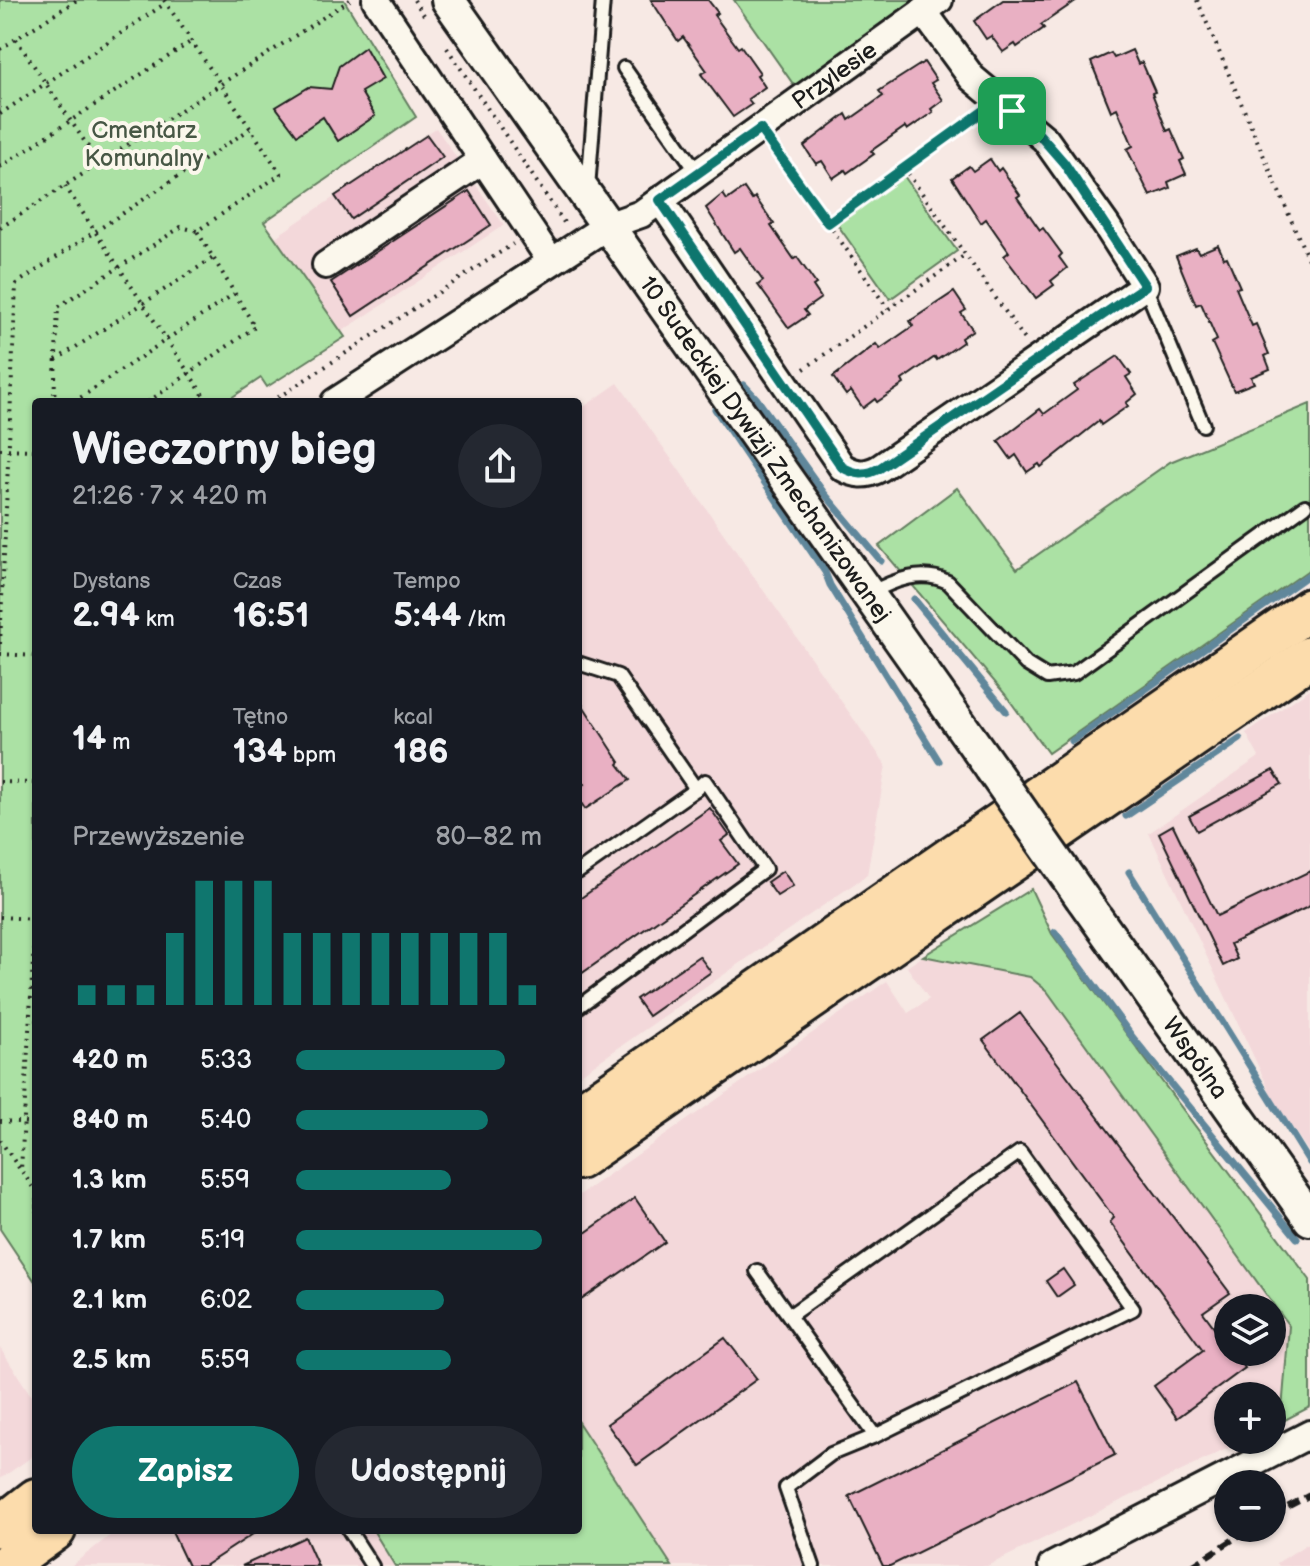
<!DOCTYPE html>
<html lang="pl">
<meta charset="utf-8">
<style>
:root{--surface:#171b24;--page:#242831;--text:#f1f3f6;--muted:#9ea1a6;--accent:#0f766e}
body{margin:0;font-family:"Balsamiq Sans",sans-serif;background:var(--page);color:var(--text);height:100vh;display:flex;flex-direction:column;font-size:30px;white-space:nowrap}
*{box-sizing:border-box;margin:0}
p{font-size:26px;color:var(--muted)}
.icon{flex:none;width:44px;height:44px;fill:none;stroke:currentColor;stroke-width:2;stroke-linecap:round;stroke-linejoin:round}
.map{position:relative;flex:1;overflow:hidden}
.side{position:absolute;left:32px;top:398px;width:550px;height:1136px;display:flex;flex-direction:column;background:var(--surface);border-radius:8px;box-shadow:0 2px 6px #0004}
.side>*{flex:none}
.fabs{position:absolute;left:1214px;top:1294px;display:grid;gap:16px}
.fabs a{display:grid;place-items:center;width:72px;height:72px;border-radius:50%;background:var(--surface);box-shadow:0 2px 6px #0004;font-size:40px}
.pin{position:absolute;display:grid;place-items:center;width:68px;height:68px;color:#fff;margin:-34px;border-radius:16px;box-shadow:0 4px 12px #0006}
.round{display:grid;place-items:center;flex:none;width:84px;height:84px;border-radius:42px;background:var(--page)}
.overview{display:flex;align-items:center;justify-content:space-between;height:136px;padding:0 40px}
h1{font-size:44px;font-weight:700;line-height:60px}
.metrics{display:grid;grid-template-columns:repeat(3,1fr);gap:12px;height:136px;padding:8px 40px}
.metrics div{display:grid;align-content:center}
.metrics b{font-size:34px;font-weight:700}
.metrics small{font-size:22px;font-weight:400}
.metrics p{font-size:22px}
.chart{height:224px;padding:16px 40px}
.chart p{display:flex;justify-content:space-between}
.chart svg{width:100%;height:144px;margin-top:8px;stroke:var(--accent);stroke-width:6}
.button{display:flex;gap:16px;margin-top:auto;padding:16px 40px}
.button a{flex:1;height:92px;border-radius:48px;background:var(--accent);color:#fff;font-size:32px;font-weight:700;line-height:92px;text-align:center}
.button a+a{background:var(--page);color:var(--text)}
ul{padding:0 40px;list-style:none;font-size:26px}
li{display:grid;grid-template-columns:128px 96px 1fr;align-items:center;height:60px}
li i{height:20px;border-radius:10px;background:var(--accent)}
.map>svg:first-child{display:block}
.built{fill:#f3d8da;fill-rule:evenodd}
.green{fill:#abe1a4;stroke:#647e60;stroke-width:2}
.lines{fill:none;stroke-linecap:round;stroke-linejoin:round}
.stream{stroke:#60879b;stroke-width:7}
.building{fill:#e9b0c3;stroke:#1c1c1c;stroke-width:2}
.service-casing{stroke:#1c1c1c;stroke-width:18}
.minor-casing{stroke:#1c1c1c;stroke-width:32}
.tertiary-casing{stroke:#1c1c1c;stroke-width:38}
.primary-casing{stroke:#1c1c1c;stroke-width:46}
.path{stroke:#1c1c1c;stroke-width:4;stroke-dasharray:2 6;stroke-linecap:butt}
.service{stroke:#fbf7ec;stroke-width:12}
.minor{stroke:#fbf7ec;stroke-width:26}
.tertiary{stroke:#fbf7ec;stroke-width:32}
.primary{stroke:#fcdcac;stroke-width:40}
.rail{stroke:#1c1c1c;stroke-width:6;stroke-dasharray:12 6;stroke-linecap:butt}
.tertiary-bridge-casing{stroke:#1c1c1c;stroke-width:38;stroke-linecap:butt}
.tertiary-bridge{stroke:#fbf7ec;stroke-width:32}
.route-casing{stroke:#fff;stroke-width:16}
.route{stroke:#0f766e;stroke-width:10}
.labels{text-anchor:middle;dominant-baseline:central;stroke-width:8;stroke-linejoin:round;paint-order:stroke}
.street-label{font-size:24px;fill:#1c1c1c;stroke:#fbf7ec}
.park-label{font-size:24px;fill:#475745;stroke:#fbf7ec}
</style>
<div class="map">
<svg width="1310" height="1566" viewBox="0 0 1310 1566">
<rect width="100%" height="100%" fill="#f7e9e4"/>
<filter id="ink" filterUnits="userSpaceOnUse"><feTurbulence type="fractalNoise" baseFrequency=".0125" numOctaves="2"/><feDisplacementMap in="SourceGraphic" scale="16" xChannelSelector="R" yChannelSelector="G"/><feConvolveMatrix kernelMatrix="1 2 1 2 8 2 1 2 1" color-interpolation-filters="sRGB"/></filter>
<g filter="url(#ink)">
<g class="built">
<path d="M436,128L504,225L341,332L274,238Z"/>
<path d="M618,383L886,765L867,875L578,1076V411Z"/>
<path d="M1310,689V1154L1274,1100L1149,833L1259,757L1246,733Z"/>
<path d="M923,956L1030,977L1047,991L1289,1327L1281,1422L1272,1427V1396H1228V1440H1245L987,1566H672L578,1422V1196L887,981L908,1013L929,999L907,967ZM1228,1308H1272V1352H1228Z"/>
<path d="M0,1348L36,1403V1454L0,1479Z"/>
<path d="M117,1530H373L395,1566H71Z"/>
<path d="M1310,1542V1566H1279L1277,1563Z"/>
</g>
<g class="green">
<path d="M0,0H344L416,117L264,222L345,337L267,387L261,378L225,402H36V1283L0,1229Z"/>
<path d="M734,0H939L803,98Z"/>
<path d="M904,176L957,251L890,299L837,224Z"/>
<path d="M1310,404V569L1048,753L1005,694L879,546L957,488L1017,569L1170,462Z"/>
<path d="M1031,889L1052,934L1310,1280V1407L1281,1422L1289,1326L1047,991L1030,977L923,956Z"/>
<path d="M578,1422L672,1566H395L373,1530H578Z"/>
</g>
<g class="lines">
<g class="stream">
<path d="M744,385L757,399L824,493L881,561"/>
<path d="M715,409L825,572L830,585L939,761"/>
<path d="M914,599L1006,711"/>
<path d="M1072,741L1310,574"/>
<path d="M1126,816L1240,739"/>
<path d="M1129,872L1310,1163"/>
<path d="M1055,932L1134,1039L1297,1238"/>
</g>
</g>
<g class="building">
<path d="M651,0H708L718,13L714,15L738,48L741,46L760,73L757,75L765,87L748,99L752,104L733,117L701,74L707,71L683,37L678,41Z"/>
<path d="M1003,0H1077L1041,25L1044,28L1017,47L1015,44L1003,52L991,36L986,39L974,21Z"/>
<path d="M365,47L383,79L361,92L375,116L338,141L323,117L297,135L276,107L309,87L331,89L339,66Z"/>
<path d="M1132,50L1138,64L1142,62L1155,92L1152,93L1167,131L1171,129L1184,159L1180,161L1186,174L1168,182L1170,188L1150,196L1127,149L1133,146L1117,108L1111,111L1091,62L1111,53L1114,58Z"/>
<path d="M924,62L936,80L931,83L943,100L931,109L933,112L907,130L905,127L871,151L874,154L847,173L845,170L833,178L822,161L816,164L804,146L846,114L849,120L883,96L879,91Z"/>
<path d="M427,135L443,157L351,219L335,196Z"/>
<path d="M990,159L998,171L1001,168L1020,195L1017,197L1040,230L1043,228L1062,254L1059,257L1067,268L1051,281L1054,285L1036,298L1004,256L1009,252L986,219L981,223L952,178L969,166L973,171Z"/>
<path d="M744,188L752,200L755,197L774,224L771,226L794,259L797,257L816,284L813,286L821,298L804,310L808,315L789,328L758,285L763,281L740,248L734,252L706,208L723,194L727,200Z"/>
<path d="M469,191L491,225L353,316L331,282Z"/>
<path d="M1218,245L1224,258L1227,257L1240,287L1236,288L1252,326L1256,324L1269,354L1265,356L1270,369L1251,377L1254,383L1234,391L1212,343L1217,340L1201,303L1196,305L1176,256L1196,248L1199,253Z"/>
<path d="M954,292L966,310L961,313L973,330L961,338L963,342L937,360L935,357L902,380L904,384L877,402L875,399L863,408L851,391L846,395L833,377L876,344L880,349L913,326L910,321Z"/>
<path d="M1118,356L1131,374L1126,377L1137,394L1126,403L1128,406L1101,425L1099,421L1041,467L1039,464L1027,472L1016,455L1011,459L998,441L1040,409L1044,414L1077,390L1074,385Z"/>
<path d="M578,698L620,762L618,764L630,780L585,809L578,798V789L585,784L578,774Z"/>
<path d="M1273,770L1282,784L1197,831L1189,816Z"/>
<path d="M710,808L729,835L721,841L738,864L578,976V900Z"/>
<path d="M1173,825L1217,916L1310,871V906L1230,944L1237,959L1223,966L1159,833Z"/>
<path d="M783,871L793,886L777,896L767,882Z"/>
<path d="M699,956L711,972L648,1016L636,999Z"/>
<path d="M1020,1013L1230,1293L1203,1312L1228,1346V1352H1233L1245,1368L1177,1418L1154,1386L1203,1350L1110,1222L1114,1218L983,1040Z"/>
<path d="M635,1198L665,1242L578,1302V1238Z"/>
<path d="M1063,1269L1074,1285L1057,1297L1046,1281Z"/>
<path d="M725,1338L757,1379L637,1465L607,1424Z"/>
<path d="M1078,1382L1115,1455L890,1566H883L849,1496Z"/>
<path d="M171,1530H259L204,1566H188Z"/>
<path d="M305,1537L318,1566H242Z"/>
</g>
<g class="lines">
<g class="service-casing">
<g id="service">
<path d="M624,68L698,173"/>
<path d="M588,188L603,0"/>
<path d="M1145,286L1203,425"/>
<path d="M870,593C895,580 922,569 948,582L1026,664L1047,677L1074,673L1305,506"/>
<path d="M578,663L618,676L696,789L578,872"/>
<path d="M578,1007L765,869L705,781L696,789"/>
<path d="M757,1271L875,1436L1133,1309L1020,1152L789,1316"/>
<path d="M349,1530L372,1566"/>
<path d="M813,1566L786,1488L831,1454L875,1436"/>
</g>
</g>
<g class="minor-casing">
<g id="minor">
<path d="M376,0L551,261"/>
<path d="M660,200L842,467C856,475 866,476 880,468L1145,286L1106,225L1045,139L972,78L923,11"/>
<path d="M326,265L483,160"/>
<path id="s1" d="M335,402L607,226L641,214L939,0"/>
<path d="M1052,1566L1310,1434"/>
</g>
</g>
<g class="tertiary-casing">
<g id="tertiary">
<path id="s2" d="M448,0L991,768"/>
<path id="s3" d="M1082,898L1310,1219"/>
</g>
</g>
<g class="primary-casing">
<g id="primary">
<path d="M578,1115L1310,609"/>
<path d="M578,1159L1310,657"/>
<path d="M0,1527L36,1499"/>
<path d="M5,1566L55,1530"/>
</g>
</g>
<g class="path">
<path d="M414,0L424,15"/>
<path d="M1197,0L1310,264"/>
<path d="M16,39L99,163"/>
<path d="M447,48L567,227"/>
<path d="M0,49L77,0"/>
<path d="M0,114L166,3"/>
<path d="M774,148L828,223L905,169L1026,341"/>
<path d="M0,167L192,41"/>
<path d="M905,169L980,114"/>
<path d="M65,186L208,402"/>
<path d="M828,223L888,309"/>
<path d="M0,228L350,0"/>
<path d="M56,360L213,258"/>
<path d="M804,369L965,255"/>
<path d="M54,402L58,307L181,227L197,231"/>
<path d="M74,402L234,294"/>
<path d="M148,402L255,327L197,231L281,174L164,0"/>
<path d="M271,402L513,244"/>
<path d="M0,449L36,450"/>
<path d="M0,644L16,284L250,129"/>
<path d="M0,654L36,656"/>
<path d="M0,782L36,783"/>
<path d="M36,909L21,1170L36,1192"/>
<path d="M0,917L36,919"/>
<path d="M0,1121L36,1123"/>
<path d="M0,1140L19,1168"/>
</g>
<use href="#service" class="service"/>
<use href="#minor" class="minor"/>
<use href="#tertiary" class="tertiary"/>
<use href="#primary" class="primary"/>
<g class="rail">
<path d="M1272,1515L1310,1495"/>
<path d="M1192,1566L1251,1528"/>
</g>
<g class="tertiary-bridge-casing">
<path id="tertiary-bridge" d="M991,768L1082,898"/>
</g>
<use href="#tertiary-bridge" class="tertiary-bridge"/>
</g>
</g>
<g class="lines" filter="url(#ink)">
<g class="route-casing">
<path id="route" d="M999,100L1036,131L1064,163L1145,286L880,468C866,476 856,475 842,467L660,200L760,129L828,223Z"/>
</g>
<use href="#route" class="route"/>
</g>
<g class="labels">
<g class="street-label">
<text stroke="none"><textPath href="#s1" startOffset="598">Przylesie</textPath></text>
<text stroke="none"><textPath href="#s2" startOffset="550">10 Sudeckiej Dywizji Zmechanizowanej</textPath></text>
<text stroke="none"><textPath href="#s3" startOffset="196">Wspólna</textPath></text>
</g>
<g class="park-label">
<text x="144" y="130">Cmentarz<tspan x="144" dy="28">Komunalny</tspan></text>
</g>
</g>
</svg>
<div class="fabs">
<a><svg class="icon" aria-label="layers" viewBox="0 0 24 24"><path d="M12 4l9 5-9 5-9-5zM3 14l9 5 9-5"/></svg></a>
<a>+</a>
<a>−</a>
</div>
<div class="pin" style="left:1012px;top:111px;background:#1e9e55"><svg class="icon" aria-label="arrive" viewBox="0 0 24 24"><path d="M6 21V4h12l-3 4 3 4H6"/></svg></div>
<section class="side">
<div class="overview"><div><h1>Wieczorny bieg</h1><p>21:26 · 7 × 420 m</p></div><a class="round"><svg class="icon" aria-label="share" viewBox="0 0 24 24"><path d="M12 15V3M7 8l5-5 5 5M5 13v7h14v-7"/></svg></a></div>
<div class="metrics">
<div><p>Dystans</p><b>2.94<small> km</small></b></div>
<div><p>Czas</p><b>16:51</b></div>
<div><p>Tempo</p><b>5:44<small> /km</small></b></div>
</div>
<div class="metrics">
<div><b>14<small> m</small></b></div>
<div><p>Tętno</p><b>134<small> bpm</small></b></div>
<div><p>kcal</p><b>186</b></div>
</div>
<div class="chart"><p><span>Przewyższenie</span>80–82 m</p>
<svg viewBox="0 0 160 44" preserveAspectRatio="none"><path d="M5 44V38M15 44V38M25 44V38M35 44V22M45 44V6M55 44V6M65 44V6M75 44V22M85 44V22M95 44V22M105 44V22M115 44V22M125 44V22M135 44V22M145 44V22M155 44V38"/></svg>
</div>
<ul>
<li><b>420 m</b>5:33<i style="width:85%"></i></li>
<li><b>840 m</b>5:40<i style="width:78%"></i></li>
<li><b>1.3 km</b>5:59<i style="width:63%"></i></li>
<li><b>1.7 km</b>5:19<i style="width:100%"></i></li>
<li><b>2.1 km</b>6:02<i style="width:60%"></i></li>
<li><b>2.5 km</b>5:59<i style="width:63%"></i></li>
</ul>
<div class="button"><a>Zapisz</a><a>Udostępnij</a></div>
</section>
</div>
